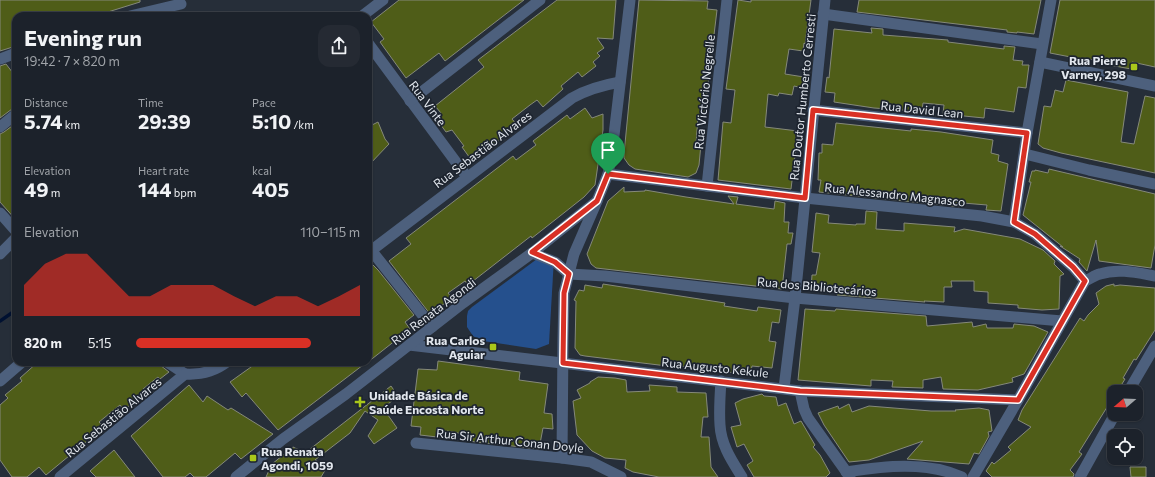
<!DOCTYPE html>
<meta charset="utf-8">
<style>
:root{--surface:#1c222b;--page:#252a33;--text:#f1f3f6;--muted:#a0a4a9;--line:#3a3f47;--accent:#d93025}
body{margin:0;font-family:Commissioner,sans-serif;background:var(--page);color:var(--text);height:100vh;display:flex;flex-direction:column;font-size:15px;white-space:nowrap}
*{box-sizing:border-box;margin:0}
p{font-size:13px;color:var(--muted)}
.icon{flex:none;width:22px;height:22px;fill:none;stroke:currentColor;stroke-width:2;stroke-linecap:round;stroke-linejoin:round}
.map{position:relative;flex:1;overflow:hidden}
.details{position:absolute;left:12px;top:12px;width:360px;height:354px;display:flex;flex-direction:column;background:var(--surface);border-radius:12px;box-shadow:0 1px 3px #0004,0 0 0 1px var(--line)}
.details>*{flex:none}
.needle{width:26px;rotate:251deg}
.fabs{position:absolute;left:1107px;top:385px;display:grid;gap:8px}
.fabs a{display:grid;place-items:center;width:36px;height:36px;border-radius:8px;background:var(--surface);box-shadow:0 1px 3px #0004,0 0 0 1px var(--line);font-size:20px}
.pin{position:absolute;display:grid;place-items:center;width:34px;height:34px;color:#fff;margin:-41px -17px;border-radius:50% 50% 50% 0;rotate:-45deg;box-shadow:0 0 4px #0007}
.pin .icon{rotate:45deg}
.round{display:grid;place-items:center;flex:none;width:42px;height:42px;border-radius:12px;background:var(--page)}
.summary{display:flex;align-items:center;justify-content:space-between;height:68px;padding:0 12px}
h1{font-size:22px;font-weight:700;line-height:30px}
.figures{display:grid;grid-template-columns:repeat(3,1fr);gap:6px;height:68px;padding:4px 12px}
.figures div{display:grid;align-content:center}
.figures b{font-size:20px;font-weight:700}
.figures small{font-size:11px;font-weight:400}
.figures p{font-size:11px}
.chart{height:112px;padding:8px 12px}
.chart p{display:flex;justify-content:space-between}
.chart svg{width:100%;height:72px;margin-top:4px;fill:var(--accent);opacity:.7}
ul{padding:0 12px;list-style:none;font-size:13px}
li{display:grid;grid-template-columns:64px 48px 1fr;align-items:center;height:30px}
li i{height:10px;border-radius:5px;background:var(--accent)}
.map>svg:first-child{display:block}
.green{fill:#25508d}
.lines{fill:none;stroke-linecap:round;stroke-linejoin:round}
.stream{stroke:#001131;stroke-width:3.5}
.building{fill:#4f5d18;stroke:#85897a}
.minor{stroke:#4d607d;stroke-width:11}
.tertiary{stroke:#4d607d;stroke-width:11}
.route-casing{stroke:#fff;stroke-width:8}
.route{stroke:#d93025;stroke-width:5}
.poi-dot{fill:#a9c71b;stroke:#1d242f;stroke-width:1.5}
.labels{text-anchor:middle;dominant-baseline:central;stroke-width:3.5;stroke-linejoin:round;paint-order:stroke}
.poi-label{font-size:12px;font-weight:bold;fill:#e2e7ee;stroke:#1d242f;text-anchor:end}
.street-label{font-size:12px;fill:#e2e7ee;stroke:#1d242f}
</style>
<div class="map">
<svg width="1155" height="477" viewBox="0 0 1155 477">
<rect width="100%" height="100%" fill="#262e39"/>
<path class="green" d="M554,258L549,344L536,349L483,341L478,339L473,336L467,327V316L468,311L472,307L537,259Z"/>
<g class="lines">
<path class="stream" d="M0,321L16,310"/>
</g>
<g class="building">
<path d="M0,0H140V2L95,16H16V46L0,51Z"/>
<path d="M399,0H524L445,61L439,53L406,78L380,42L384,39L371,22Z"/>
<path d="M557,0H616L613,39L597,38L604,48L597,53L600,56L593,62L596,66L582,77L578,72L561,86L563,89L543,107L537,100L530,105L512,119L518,126L472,161L462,147L464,146L452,130L446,132L435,117L441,113L435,106L484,67L478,60Z"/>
<path d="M639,0L708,1L707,9L717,10L704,118L698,117L696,144H701L699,165L696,173L688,177L635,169L629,165L624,158V154Z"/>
<path d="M738,0L751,2V0H811L805,44L804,43L803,51L789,49L785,74L804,77L803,88L794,86L792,95L779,93L778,96L768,94L765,127L798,131L791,189L718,180L723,122L731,123L735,90L726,89Z"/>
<path d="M859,0H1041L1034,34L1017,32V33L1007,32V30L857,12Z"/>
<path d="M1060,0H1155V67L1132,62L1131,69L1104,64V60L1081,59L1050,53Z"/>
<path d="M871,28L883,29V35L948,40V42L1004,49V46L1015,47L1013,60L1023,61L1022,65H1029L1026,88L1018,87L1014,112L985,108L984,118L944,114H943L944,105L923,103L922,110H917L916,111L874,108L834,102L835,93L825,92L827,77L829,78L834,29L872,33Z"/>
<path d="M6,64L16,77V107L12,109L0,118V66Z"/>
<path d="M1066,80L1128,92L1121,142L1134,144L1145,96L1155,98V173L1061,153L1043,148L1038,144L1044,106L1051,107L1055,90L1063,92Z"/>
<path d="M585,108L592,118L603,114V130L595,185L584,197L560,216L532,238L531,236L468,285L465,281L448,293L452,298L430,314L389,261L411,244L406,238L513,156L516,160L536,145L533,141L567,115L570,119Z"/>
<path d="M378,122L385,139L389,144L368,166V127Z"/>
<path d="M16,123V220L0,202V134L4,132Z"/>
<path d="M836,123L911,131V129L941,132L993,140L991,153L999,155L998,161L1008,164L1001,211L986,210L987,205L963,203L962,207L819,192L821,180H818L819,153H822V144L833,145Z"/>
<path d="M1049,169L1155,194V245L1151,268L1099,261L1096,240L1087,271L1079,262L1080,259L1060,246L1063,247L1023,215L1031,182H1029L1032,171H1035V170L1048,173Z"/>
<path d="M624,187V192L645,191V190L686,197L734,204L728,196L738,197L736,204L774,209L775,201L785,203L784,222H789L788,233H793L791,244H787L782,289L596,268L591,264L587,254L608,201Z"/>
<path d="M866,211L877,212L876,229L904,231V223L955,227L954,232L964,229L1020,239L1043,250L1055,261L1054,264L1064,274L1060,276L1059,309L1042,310L1018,308V305L988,303V292L974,291V281H951L952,287H944V302L924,301L925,302L837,295V292L811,289L812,275H816L820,253L812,252L816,213L829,215L828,223L856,225V224H865Z"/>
<path d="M368,260L378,270L414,315L405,322L410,329L368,362Z"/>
<path d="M603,284L725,303L724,306L757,311L758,307L781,310L779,323L772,322L769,341L776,342L772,368L752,366L750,376L703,367L687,366V367L668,364L667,366L585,356L580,355L575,348L576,301L574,300L579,290L584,291L585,285L602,288Z"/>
<path d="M1114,284V286L1120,285L1155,288V330L1136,360L1134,359L1123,378L1125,379L1117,392H1114V396L1079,452L1082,454L1070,470L1074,474L1073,477H992L986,471L992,462L994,464L1011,450L1008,447L1031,427L1018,420L1022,410L1080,318L1084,321L1088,315L1099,304L1096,293L1106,286Z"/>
<path d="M805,309L835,311L836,309L926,316L927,326L972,322L973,327L986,324L987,328H1013L1014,324L1034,326L1048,332L1024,374L1012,378L1013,382L978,390L943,389L941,377L923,380V388L892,387L893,381L871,380V386L798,380Z"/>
<path d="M438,361L520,372L519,380L548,384L544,413L552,414L553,429L543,428L539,449L468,441L469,435L447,431L446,438L420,435L421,427L411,426L418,369L437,370Z"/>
<path d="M38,362H156L169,372L160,379L158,377L143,389L146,392L124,410L120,405L99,422L104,427L46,475L39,467L27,477H12L0,460V405L8,398L5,395L22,381L20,378Z"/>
<path d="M258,362H367L278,430L246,393L242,397L230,382Z"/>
<path d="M598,377L615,378L626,380L627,392L650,391L649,385L677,387V392L706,393L708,417H703L701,437H709L711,467L718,477H659L633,472L625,468L626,460L605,458L592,451L577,435L573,401L581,398L577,390L590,383V382Z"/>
<path d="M189,385L203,402L207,396L228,410L231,408L273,434L241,459L235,453L206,477H194L190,473L185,477H163L131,436Z"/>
<path d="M391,386L398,396L383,408L397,428L374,444L368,436L378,420L365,411L350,433L315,460L327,467L321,477H266L272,464L293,447L305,453Z"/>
<path d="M762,394L764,396L776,397L778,406L786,403L794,424L801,421L815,445L813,447L820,455L830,473L826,477H754L747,465L753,461L744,444L737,447L731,427L741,425L735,403L743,399Z"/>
<path d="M849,404L852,412L869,406L931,411H956L955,410L979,408L989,410L992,431L988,432L989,436L979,454L974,453L969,464L907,459L923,441L869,460L849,462L824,425L818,413L838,406L839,409Z"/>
<path d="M114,450L135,477H96L90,471Z"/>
<path d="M1130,467H1146V477H1131Z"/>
</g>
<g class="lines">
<g class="minor">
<path d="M823,14L1042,44"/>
<path d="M130,16L181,4"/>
<path d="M362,16L383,0"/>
<path d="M368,43L467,177"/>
<path d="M0,59L16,53"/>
<path d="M1040,62L1155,86"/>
<path d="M410,101L540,0"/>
<path d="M813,110L1027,133"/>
<path d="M0,127L16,114"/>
<path d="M1025,154L1089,170L1155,184"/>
<path d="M608,174L805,198L982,216L1014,222L1035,234L1073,267L1085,281"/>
<path d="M707,186L727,0"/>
<path d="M0,213L16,231"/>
<path d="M1014,222L1027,133L1051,0"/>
<path d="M371,250L432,327"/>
<path d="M368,253L572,98C588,89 603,85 620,82"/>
<path d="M532,253L555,262L569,274L605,276L795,298L1062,321"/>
<path d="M0,254L16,238"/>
<path d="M409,345L800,391L1018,400"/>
<path d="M167,362L185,374"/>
<path d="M0,381L22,362"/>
<path d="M721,381C720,395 719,411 720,425C721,445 732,461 742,477"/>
<path d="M784,388L795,298L825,0"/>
<path d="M800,391L804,409L808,418L850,477"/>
<path d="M1128,392L1155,346"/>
<path d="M416,443L562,458L591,462L621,477"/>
<path d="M562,458L563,340L564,293L574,254L597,201"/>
<path d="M846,472C884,466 926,461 962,477"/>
<path d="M60,477L185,374C200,375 214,372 227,362"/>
<path d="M973,477L1018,400L1085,281C1090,279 1095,275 1100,274C1118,268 1138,273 1155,276"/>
<path d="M1080,477L1115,414"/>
</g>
<path class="tertiary" d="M236,477L283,439L346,394L463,303L532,253L597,201L608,174L612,152L630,0"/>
</g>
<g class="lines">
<g class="route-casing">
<path id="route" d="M813,110L1027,133L1014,222L1035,234L1073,267L1085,281L1018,400L800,391L563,363L564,293L569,274L555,262L532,252L597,201L608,174L805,198Z"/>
</g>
<use href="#route" class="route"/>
</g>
<g class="poi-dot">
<rect x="1130" y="63" width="8" height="8" rx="2"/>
<rect x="489" y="343" width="8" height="8" rx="2"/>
<path d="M358 396h4v4h4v4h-4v4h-4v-4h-4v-4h4z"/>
<rect x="249" y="454" width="8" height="8" rx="2"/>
</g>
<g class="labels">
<g class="poi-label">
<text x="1126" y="60">Rua Pierre<tspan x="1126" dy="14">Varney, 298</tspan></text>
<text x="485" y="340">Rua Carlos<tspan x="485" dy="14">Aguiar</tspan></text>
<text x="369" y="395" text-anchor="start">Unidade Básica de<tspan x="369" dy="14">Saúde Encosta Norte</tspan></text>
<text x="261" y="451" text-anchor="start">Rua Renata<tspan x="261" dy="14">Agondi, 1059</tspan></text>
</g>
<g class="street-label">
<text transform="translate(704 92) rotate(-84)">Rua Victório Negrelle</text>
<text transform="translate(802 97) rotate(-84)">Rua Doutor Humberto Cerresti</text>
<text transform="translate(428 103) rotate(53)">Rua Vinte</text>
<text transform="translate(922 109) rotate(6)">Rua David Lean</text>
<text transform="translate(482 149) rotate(-37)">Rua Sebastião Alvares</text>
<text transform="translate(895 194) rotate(6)">Rua Alessandro Magnasco</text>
<text transform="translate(817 286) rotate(5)">Rua dos Bibliotecários</text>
<text transform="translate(433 311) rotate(-37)">Rua Renata Agondi</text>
<text transform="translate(715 367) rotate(6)">Rua Augusto Kekule</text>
<text transform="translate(113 417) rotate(-39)">Rua Sebastião Alvares</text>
<text transform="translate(510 440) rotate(6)">Rua Sir Arthur Conan Doyle</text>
</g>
</g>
</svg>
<div class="fabs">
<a><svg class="needle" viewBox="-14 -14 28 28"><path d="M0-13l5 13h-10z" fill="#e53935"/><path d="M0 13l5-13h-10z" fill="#a0a4a9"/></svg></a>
<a><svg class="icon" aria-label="locate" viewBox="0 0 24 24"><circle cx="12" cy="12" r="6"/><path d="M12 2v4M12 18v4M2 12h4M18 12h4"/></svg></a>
</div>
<div class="pin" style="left:608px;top:174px;background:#1e9e55"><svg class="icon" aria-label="arrive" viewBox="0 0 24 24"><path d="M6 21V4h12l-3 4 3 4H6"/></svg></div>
<section class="details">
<div class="summary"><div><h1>Evening run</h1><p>19:42 · 7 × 820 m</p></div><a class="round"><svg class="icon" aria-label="share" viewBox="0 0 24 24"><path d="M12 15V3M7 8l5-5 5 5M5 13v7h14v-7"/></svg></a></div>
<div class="figures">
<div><p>Distance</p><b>5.74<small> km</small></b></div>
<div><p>Time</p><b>29:39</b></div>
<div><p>Pace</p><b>5:10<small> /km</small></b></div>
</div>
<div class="figures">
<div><p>Elevation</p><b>49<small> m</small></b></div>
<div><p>Heart rate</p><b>144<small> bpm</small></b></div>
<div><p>kcal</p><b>405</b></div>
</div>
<div class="chart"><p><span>Elevation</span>110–115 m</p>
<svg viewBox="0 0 160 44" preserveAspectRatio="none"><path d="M0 44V25L10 12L20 6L30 6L40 19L50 32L60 32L70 25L80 25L90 25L100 32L110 38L120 32L130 32L140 38L150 32L160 25V44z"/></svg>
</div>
<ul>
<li><b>820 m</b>5:15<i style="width:78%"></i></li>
</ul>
</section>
</div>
